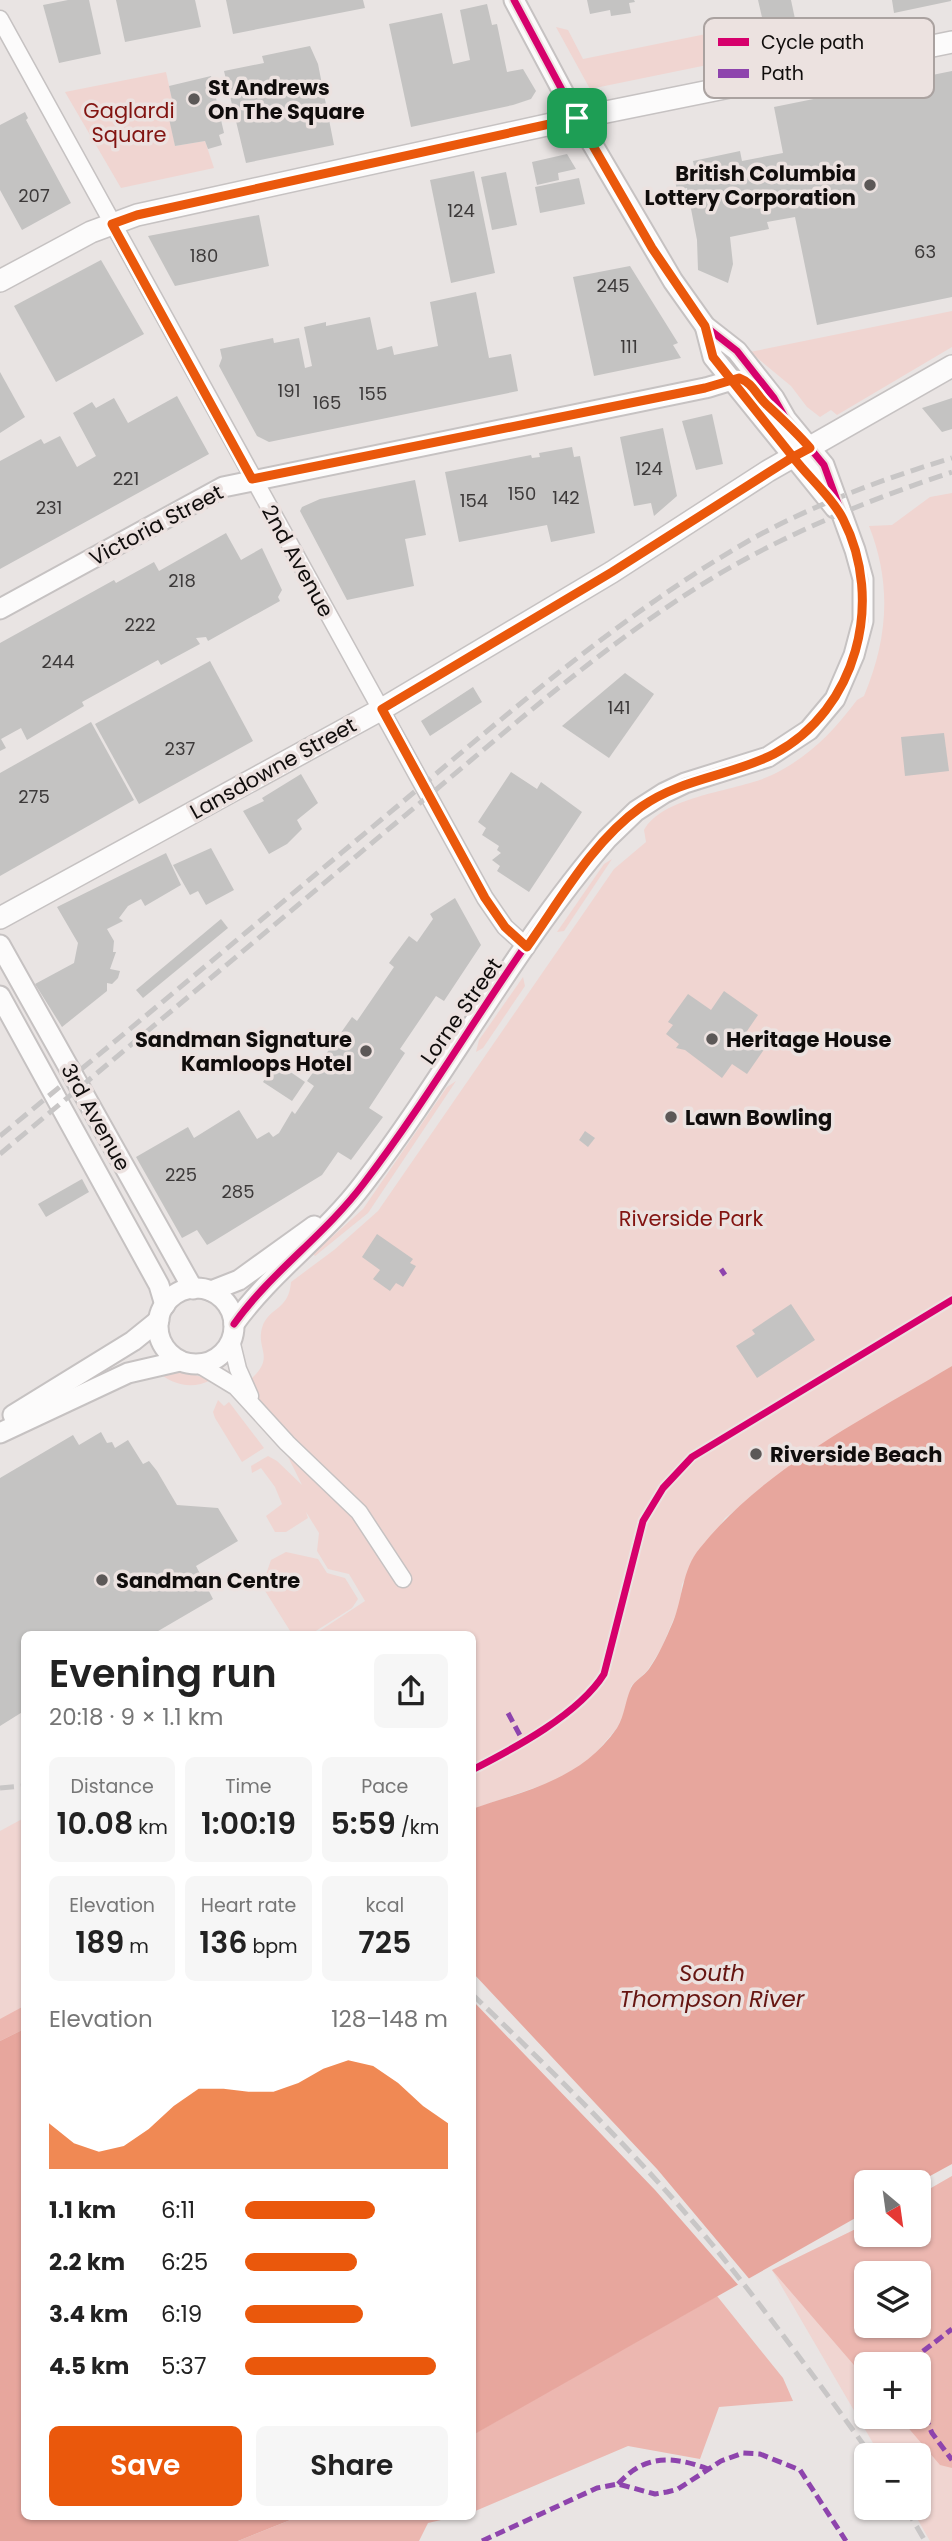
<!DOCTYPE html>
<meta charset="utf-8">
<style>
:root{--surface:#fff;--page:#f6f6f6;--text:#222;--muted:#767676;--accent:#ea580c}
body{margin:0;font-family:Poppins,sans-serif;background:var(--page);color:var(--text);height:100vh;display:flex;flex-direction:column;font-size:26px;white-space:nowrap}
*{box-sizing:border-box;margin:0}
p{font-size:23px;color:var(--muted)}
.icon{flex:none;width:38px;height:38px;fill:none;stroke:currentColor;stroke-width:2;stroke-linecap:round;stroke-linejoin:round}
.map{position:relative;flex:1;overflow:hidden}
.sheet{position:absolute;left:21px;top:1631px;width:455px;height:889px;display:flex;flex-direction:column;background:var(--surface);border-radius:10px;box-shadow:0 2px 5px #0004}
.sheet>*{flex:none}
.needle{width:46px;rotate:151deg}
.fabs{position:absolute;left:854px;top:2170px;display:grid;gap:14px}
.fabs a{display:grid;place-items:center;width:77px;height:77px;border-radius:10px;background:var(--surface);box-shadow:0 2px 5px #0004;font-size:35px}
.pin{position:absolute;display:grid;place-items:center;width:60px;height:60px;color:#fff;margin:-30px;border-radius:14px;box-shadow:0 4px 10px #0006}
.round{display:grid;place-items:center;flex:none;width:74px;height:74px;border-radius:10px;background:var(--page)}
.headline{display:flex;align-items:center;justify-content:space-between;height:119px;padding:0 28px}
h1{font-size:38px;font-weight:600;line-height:52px}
.figures{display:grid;grid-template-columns:repeat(3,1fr);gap:10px;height:119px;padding:7px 28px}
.figures div{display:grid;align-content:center;border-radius:10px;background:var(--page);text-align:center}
.figures b{font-size:30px;font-weight:600}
.figures small{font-size:19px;font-weight:400}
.figures p{font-size:19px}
.chart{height:196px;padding:14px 28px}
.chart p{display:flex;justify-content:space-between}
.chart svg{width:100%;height:126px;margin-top:7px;fill:var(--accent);opacity:.7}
.action{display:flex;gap:14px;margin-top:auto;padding:14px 28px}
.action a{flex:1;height:80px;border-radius:10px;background:var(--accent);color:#fff;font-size:28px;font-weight:600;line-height:80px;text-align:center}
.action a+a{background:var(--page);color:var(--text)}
ul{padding:0 28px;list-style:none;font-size:23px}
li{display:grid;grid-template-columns:112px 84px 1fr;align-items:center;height:52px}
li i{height:18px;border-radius:9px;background:var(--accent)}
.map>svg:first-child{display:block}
.green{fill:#f0d5d1;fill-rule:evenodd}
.forest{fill:#ecb7b0;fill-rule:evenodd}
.water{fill:#e7a69d}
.pier{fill:#e9e4e3}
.building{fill:#c4c3c2}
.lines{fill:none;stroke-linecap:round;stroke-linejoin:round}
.minor-casing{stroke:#c6c2c2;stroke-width:19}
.tertiary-casing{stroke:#c6c2c2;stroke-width:23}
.secondary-casing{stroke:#c6c2c2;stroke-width:24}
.minor{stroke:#fcfbfb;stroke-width:16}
.tertiary{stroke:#fcfbfb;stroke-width:19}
.secondary{stroke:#fcfbfb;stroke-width:21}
.rail{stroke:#c8c6c6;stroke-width:5;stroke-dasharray:14 7;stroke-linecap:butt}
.quiet{stroke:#8e44ad;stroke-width:5;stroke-dasharray:10 5;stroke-linecap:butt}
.cycleway-casing{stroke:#ece2e0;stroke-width:11}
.cycleway{stroke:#d6006c;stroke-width:7}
.route-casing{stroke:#fff;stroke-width:14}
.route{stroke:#ea580c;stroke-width:9}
.poi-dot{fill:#5c5857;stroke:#ece2e0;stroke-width:2.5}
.labels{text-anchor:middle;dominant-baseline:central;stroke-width:7;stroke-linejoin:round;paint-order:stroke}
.number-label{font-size:18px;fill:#3d3a3a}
.poi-label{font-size:21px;font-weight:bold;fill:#100d0c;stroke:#ece2e0;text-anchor:start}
.park-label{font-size:21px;fill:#821411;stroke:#ece2e0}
.street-label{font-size:21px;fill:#100d0c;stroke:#ece2e0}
.water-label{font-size:23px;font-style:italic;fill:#661511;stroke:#ece2e0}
.key{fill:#ece2e0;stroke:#aaa2a0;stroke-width:2}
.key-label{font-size:19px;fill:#100d0c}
</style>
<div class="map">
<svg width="952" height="2541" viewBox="0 0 952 2541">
<rect width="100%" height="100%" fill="#e9e4e3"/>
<g class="green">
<path d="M556,27L568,30L583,59L711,33L717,63L590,89Z"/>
<path d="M166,72L175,113L169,114L175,146L205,141L214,168L121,188L65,92Z"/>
<path d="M952,311V347L837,415L831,410L820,417L807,407L791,386L750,352Z"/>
<path d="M952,493V1366L818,1448L725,1518L682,1584L680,1604L661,1649L647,1671L631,1686L626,1709L617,1728L587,1763L551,1782L473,1809L472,1634H315L365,1601L349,1574L328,1569L317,1551L319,1533L306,1512L308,1518L286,1532H275L266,1516L282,1504L275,1487L261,1468L252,1473L251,1466L268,1456L277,1461L302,1485L250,1380C276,1357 256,1350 262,1328C268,1307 289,1311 291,1282L334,1250L378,1211L614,869L646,842L644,830C663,795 739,791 772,775C809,757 833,732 857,700L864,696C888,639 892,584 869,526L892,525L930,497Z"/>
<path d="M612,859L564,931L557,932L604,864Z"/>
<path d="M523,977L525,986L483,1048L476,1052L479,1040Z"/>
<path d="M456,1081L368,1213L315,1256L313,1254L363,1209L447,1087Z"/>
<path d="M157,1371L189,1373L211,1380C192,1390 172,1385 157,1371Z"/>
<path d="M218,1400L224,1406L229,1402L264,1448L242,1462L215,1418L213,1412Z"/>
<path d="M286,1552L318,1559L327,1573L345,1578L358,1599L352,1608L311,1634H292L262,1586L271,1560Z"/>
<path d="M24,1818V2029L0,2041V1831Z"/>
<path d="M952,2176V2541H930L911,2508H919V2455H880L772,2270L866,2224V2235H919V2195ZM866,2273H919V2326H866ZM866,2364H919V2417H866Z"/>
</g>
<g class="forest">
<path d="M24,2006V2029L0,2041V2019Z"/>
<path d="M952,2176V2468L940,2465L899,2417H919V2364H866V2379L772,2270L866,2224V2235H919V2195ZM919,2273V2326H866V2273Z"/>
<path d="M717,2296L783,2378L793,2401L719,2407L700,2459L628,2446L473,2512L472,2435Z"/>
<path d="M298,2517H454L428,2523L419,2541H238Z"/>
</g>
<g class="water">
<path d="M952,1366V2164L919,2182H866V2212L473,2435L472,1809C528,1790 582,1779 617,1728C625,1715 625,1701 631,1688C634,1681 644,1676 649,1669C659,1655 666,1638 673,1622C683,1598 682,1569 700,1548C765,1467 864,1419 952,1366Z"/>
<path d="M24,2029V2516L298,2517L238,2541H0V2041Z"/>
</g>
<path class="pier" d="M473,1973L657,2169L751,2281L740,2287L655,2190L473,2001Z"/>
<g class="building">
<path d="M68,0H89L101,54L59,63L43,5Z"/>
<path d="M116,0H195L201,27L125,42Z"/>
<path d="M226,0H363L365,8L233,34Z"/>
<path d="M587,0H634L635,2L629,3L631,13L611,16L610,10L590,14Z"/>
<path d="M758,0H791L795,19L764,26Z"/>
<path d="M892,0H951V1L894,13Z"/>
<path d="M487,4L492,25L497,24L507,72L523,69L536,91L531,99L513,105L411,127L389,24L442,13L453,64L470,60L460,10Z"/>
<path d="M310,46L318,64L334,145L246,163L224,71L264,63L262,56Z"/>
<path d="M952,71V297L817,325L795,217L767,222L769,229L730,237L733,264L728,283L698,270L697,240L687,188L677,190L673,170L694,166L693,161L740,151L742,161L783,153L774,107Z"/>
<path d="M211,76L224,133L219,135L222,145L208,149L205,141L175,146L168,114L175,113L169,86Z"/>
<path d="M25,112L28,118L26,120L71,203L22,230L0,190V125Z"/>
<path d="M567,154L576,169L558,173L559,180L537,185L532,162Z"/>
<path d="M474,171L495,273L451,283L430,180Z"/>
<path d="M506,172L517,225L492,230L481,177Z"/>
<path d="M579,178L585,204L540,213L535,187Z"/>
<path d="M259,215L269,266L175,286L148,236Z"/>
<path d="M101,260L144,334L56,382L14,306Z"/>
<path d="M630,266L678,343L673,345L681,358L594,376L573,277Z"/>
<path d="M476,292L489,358L511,354L518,391L269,442L257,436L219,366L222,358L220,349L273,338L274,343L299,338L305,368L312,366L304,327L326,322V326L370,317L377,350L392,346L394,355L438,346L430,302Z"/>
<path d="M0,372L25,417L0,433Z"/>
<path d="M177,396L209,454L0,569V461L41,439L44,444L60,436L77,467L96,456L73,413L92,402L96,408L114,398L128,423Z"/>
<path d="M952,398V429L942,432L922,408Z"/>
<path d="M712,414L723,464L696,470L682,421Z"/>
<path d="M663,428L677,496L654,516L651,503L634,506L620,437Z"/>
<path d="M572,447L574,457L580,456L595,533L551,542L547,525L459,542L445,472L531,455L532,458L540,457L539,453Z"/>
<path d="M415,480L426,535L405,539L414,586L347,600L300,511L302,507L320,499Z"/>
<path d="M226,533L241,560L262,548L282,590L278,597L280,601L208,641L206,637L196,638L200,644L161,665L158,660L82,702L84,706L27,740L21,728L1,739L6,748L0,751V643L114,580L116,583L154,562L159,571Z"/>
<path d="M210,661L253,741L139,804L95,724Z"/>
<path d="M625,673L654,694L609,758L562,726Z"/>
<path d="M473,687L482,702L430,736L421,721Z"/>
<path d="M91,722L134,800L0,876V773Z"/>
<path d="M944,733L949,771L905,776L901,737Z"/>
<path d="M511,772L537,789L541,782L582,812L529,892L497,871L500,866L492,860L501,853L497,850L499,846L482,835L486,828L478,822Z"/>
<path d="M301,774L318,803L297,820L302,829L287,844L269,854L243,811L264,801L262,798Z"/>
<path d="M211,848L234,890L206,905L198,891L190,895L173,865Z"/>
<path d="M166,853L181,885L145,906L141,899L128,906L119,918L123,921L107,929L114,941L113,952H116L110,969L120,971L118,978L112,984L107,983V991L62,1027L35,984L74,963L78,943L57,907Z"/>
<path d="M455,898L481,945L444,1001L436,996L400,1049L405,1053L369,1108L383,1117L351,1160L338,1152L322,1175L214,1241L207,1245L197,1230L182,1238L136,1157L188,1127L194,1138L239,1110L257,1139L269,1132L273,1137L279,1133L292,1111L295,1114L314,1086L307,1081L352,1017L357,1021L394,967L389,963L409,936L417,942L433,919L430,914Z"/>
<path d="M221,919L228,928L143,998L136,990Z"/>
<path d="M724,991L758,1015L745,1034L765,1048L747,1074L732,1064L722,1078L685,1050L676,1048L679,1044L666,1034L673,1025L668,1022L688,994L711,1010Z"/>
<path d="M276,1062L305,1082L292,1101L263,1082Z"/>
<path d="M585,1131L595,1138L588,1147L579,1140Z"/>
<path d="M82,1179L89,1192L46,1217L38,1204Z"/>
<path d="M377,1234L413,1259L410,1263L416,1266L403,1287L396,1283L390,1291L373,1279L380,1270L362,1257Z"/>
<path d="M791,1304L815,1340L757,1378L736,1346L755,1334L752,1330Z"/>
<path d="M101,1432L107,1443L112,1442L115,1448L128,1440L143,1464L149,1461L157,1471L177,1505L218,1508L238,1541L196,1566L213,1599L153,1634H24V1711L0,1726V1478L73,1435L79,1445Z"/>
</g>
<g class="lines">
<g class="minor-casing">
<g id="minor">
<path d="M0,19L485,898L505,927L527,947"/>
<path d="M231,1340L238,1369L250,1396"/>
<path d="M198,1364L236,1387L287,1443L359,1512L403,1579"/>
</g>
</g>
<g class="tertiary-casing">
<g id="tertiary">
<path d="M705,326L713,357L835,508"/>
<path d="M0,609L223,487L705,388C733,381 741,371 760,397"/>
<path d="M0,945L193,1289"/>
<path d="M0,996L159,1285L165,1305"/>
<circle cx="196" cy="1326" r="38"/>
<path d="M211,1291L239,1280L314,1226"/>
<path d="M234,1324C271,1272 325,1235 364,1183C449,1072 515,945 607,839L636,811L664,793L685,783L768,757L809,730L835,699L854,655L863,621V579L855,550L824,465L786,419L774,398L737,351L705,326L673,281L577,118L514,0"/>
<path d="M13,1415L133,1341L159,1320"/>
<path d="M0,1433L128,1373L180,1361"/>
</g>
</g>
<g class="secondary-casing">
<g id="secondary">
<path d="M0,281L91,232L137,215L606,112L952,42"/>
<path d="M0,918L382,709L612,572L768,471L952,366"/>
</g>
</g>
<use href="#minor" class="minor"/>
<use href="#tertiary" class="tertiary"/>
<use href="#secondary" class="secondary"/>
<g class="rail">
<path d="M0,1136C128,1031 255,925 382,819C500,721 616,617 750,540C813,505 882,479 952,458"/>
<path d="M0,1154C131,1045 261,936 391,827C496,741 598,647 714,577C789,532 869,500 952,472"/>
<path d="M0,1788L24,1786"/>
<path d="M472,1994C555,2074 637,2154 711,2243C767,2312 819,2383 871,2455"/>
<path d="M906,2508L925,2541"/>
</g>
<g class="quiet">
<path d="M721,1269L725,1275"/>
<path d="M508,1713L523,1741"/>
<path d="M915,2364L922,2352L952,2329"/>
<path d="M919,2402L932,2433L952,2460"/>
<path d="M618,2484C645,2454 673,2456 708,2469"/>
<path d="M482,2541L597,2488L618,2484L655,2494L667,2492L678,2489L721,2461L743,2453L760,2454L800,2470L846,2541"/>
</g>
<g class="cycleway-casing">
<g id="cycleway">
<path d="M234,1324C271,1272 325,1235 364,1183C449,1072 515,945 607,839L636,811L664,793L685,783L768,757L809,730L835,699L854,655L863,621V579L855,550L824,465L786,419L774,398L737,351L705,326L673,281L577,118L514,0"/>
<path d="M472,1770C515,1748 579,1714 604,1674L643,1521L663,1488L692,1457L952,1300"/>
</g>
</g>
<use href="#cycleway" class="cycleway"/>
</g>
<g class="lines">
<g class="route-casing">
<path id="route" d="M577,118L652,248L705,326L713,357L793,457L612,572L382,709L485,898L505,927L527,947C561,899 592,842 641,807C682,778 731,776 774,754C857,710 885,601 843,519C832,497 808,477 793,457L810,448C796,432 782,419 767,405C756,395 753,383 739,378L705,388L252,479L112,224L137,215L577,118"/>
</g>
<use href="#route" class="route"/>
</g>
<g class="poi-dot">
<circle cx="194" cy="99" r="7"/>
<circle cx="870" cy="185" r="7"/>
<circle cx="712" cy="1039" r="7"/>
<circle cx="366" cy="1051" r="7"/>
<circle cx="671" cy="1117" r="7"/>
<circle cx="756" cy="1454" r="7"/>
<circle cx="102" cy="1580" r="7"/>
</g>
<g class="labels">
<g class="number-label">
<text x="34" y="195">207</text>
<text x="461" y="210">124</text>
<text x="925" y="251">63</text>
<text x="204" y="255">180</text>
<text x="613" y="285">245</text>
<text x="629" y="346">111</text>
<text x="289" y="390">191</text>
<text x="373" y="393">155</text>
<text x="327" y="402">165</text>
<text x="649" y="468">124</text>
<text x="126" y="478">221</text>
<text x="522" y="493">150</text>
<text x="566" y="497">142</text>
<text x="474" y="500">154</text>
<text x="49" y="507">231</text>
<text x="182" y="580">218</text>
<text x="140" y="624">222</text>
<text x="58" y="661">244</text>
<text x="619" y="707">141</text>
<text x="180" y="748">237</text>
<text x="34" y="796">275</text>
<text x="181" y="1174">225</text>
<text x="238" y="1191">285</text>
</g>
<g class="poi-label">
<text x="208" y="87">St Andrews<tspan x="208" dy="24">On The Square</tspan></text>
<text x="856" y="173" text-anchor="end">British Columbia<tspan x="856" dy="24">Lottery Corporation</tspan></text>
<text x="352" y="1039" text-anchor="end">Sandman Signature<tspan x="352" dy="24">Kamloops Hotel</tspan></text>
<text x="726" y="1039">Heritage House</text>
<text x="685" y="1117">Lawn Bowling</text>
<text x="770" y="1454">Riverside Beach</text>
<text x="116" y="1580">Sandman Centre</text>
</g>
<g class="park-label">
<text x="129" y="110">Gaglardi<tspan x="129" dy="24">Square</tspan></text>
<text x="691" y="1218">Riverside Park</text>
</g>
<g class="street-label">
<text transform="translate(156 525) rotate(-28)">Victoria Street</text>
<text transform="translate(298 561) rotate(61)">2nd Avenue</text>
<text transform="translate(273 768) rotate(-29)">Lansdowne Street</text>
<text transform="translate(461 1011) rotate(-55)">Lorne Street</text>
<text transform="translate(96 1117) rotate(61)">3rd Avenue</text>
</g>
<g class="water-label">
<text x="712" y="1973">South<tspan x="712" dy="26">Thompson River</tspan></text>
</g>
</g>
<rect x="704" y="18" width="230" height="80" rx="10" class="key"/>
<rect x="718" y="38" width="31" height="8" fill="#d6006c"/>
<rect x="718" y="69" width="31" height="9" fill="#8e44ad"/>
<g class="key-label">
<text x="761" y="49">Cycle path</text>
<text x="761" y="80">Path</text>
</g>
</svg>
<div class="fabs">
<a><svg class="needle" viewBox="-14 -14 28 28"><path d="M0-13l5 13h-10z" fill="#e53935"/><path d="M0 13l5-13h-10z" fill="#767676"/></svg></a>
<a><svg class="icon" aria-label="layers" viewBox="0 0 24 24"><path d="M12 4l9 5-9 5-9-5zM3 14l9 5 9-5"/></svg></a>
<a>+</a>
<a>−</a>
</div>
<div class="pin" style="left:577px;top:118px;background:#1e9e55"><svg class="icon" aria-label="arrive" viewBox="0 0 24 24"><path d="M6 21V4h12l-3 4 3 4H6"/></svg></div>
<section class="sheet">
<div class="headline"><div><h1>Evening run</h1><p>20:18 · 9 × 1.1 km</p></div><a class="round"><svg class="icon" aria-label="share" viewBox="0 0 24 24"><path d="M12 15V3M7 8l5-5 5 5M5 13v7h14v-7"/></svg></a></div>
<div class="figures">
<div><p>Distance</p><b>10.08<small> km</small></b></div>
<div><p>Time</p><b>1:00:19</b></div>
<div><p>Pace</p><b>5:59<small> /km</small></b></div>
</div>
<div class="figures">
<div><p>Elevation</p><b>189<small> m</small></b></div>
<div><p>Heart rate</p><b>136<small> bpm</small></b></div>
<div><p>kcal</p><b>725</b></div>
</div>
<div class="chart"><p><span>Elevation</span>128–148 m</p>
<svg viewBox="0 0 160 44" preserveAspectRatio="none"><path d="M0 44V28L10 35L20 38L30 36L40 30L50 22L60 16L70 16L80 17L90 17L100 14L110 9L120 6L130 8L140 14L150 22L160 28V44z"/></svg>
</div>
<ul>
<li><b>1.1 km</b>6:11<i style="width:64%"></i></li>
<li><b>2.2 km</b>6:25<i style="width:55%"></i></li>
<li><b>3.4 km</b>6:19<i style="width:58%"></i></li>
<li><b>4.5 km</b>5:37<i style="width:94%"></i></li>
</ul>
<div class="action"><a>Save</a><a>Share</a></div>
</section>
</div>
